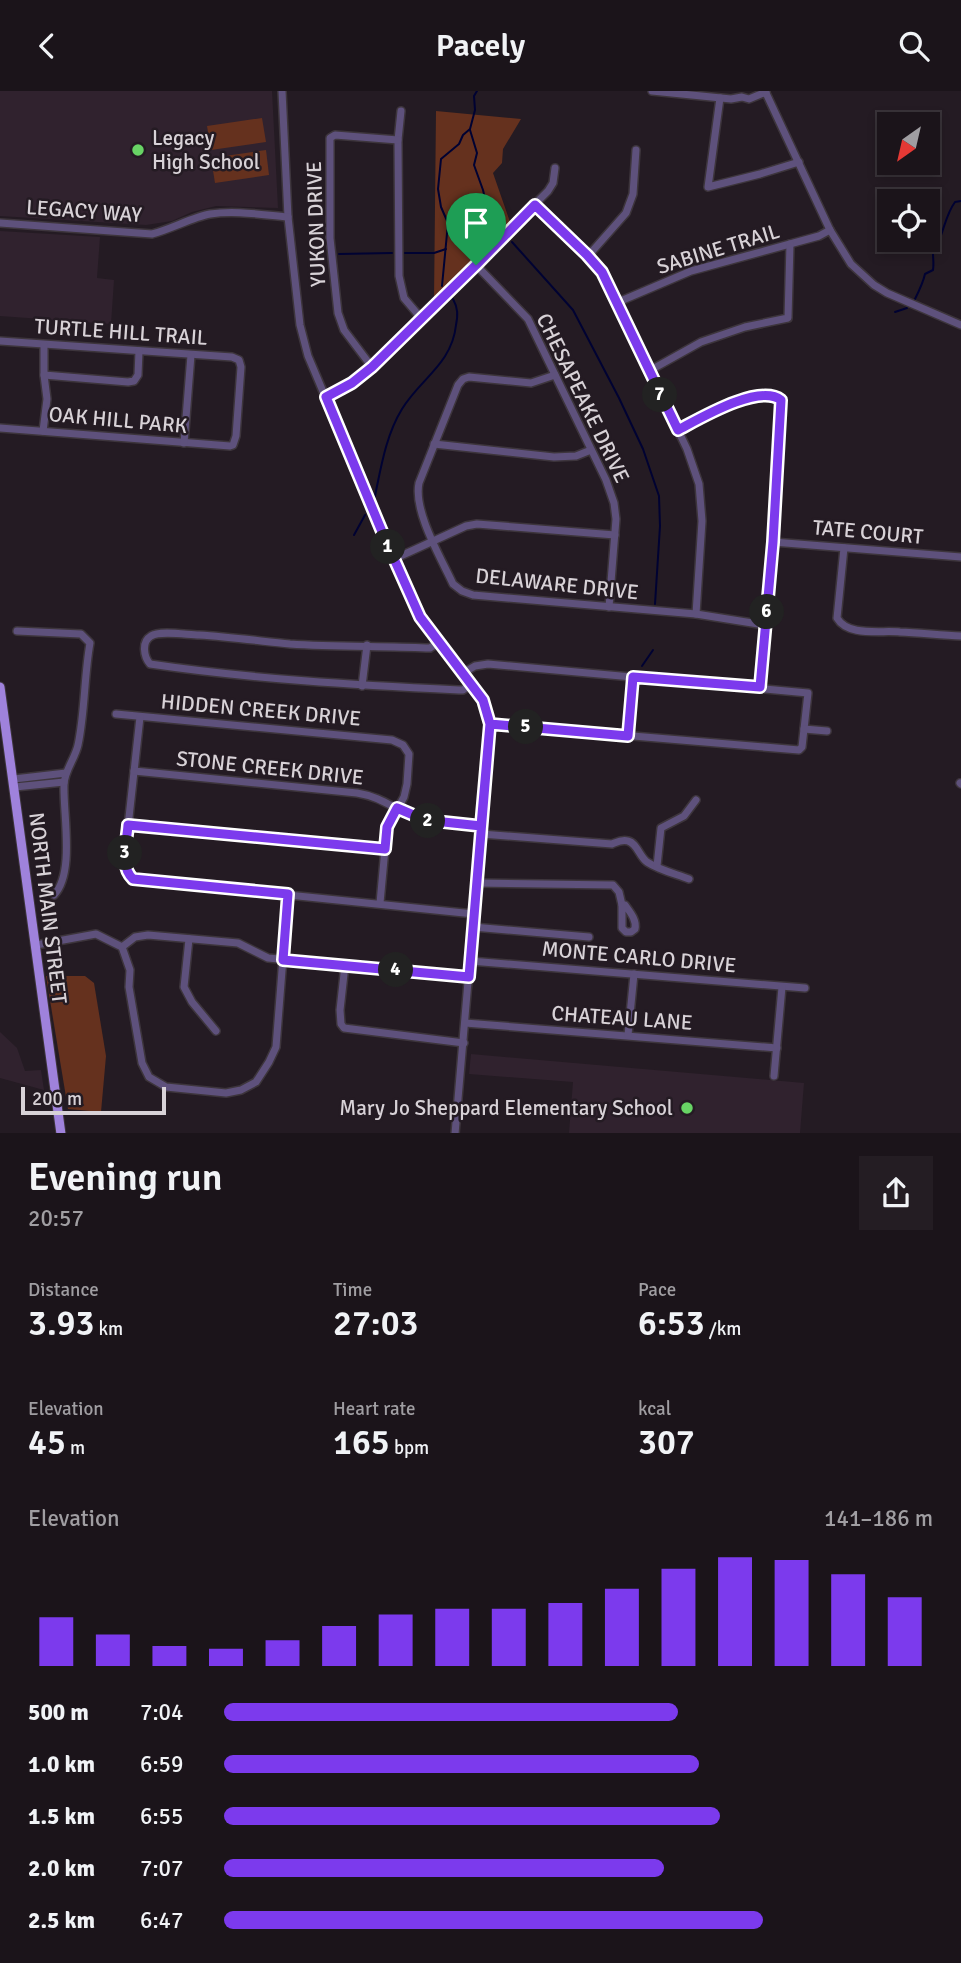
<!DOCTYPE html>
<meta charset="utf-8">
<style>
:root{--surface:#1b141a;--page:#241d23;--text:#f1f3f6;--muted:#a09ea2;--line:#393339;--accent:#7c3aed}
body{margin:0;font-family:Signika,sans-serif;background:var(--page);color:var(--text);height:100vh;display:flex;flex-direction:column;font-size:26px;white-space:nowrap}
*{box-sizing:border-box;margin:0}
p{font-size:23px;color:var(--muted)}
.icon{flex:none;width:38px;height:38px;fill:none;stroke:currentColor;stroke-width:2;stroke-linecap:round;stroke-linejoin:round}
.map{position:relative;height:1042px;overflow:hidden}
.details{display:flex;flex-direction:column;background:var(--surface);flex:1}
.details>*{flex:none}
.needle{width:46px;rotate:214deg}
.tools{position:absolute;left:877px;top:21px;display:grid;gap:14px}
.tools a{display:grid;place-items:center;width:63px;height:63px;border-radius:0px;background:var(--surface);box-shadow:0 4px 10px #0003,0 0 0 2px var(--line);font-size:35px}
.scale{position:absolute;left:21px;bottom:18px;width:145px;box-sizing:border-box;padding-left:7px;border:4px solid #d8d2d7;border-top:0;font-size:19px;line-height:24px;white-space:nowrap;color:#d8d2d7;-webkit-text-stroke:5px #241b23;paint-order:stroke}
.pin{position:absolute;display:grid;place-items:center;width:60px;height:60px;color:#fff;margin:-72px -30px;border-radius:50% 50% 50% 0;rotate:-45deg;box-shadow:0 0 7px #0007}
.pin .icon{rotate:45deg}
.km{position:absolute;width:35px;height:35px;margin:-18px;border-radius:50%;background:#222;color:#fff;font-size:19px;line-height:35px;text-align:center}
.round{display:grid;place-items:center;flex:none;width:74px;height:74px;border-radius:0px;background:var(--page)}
.overview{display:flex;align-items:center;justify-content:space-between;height:119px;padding:0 28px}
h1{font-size:38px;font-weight:600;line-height:52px}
.stats{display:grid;grid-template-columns:repeat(3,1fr);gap:10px;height:119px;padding:7px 28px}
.stats div{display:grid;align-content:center}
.stats b{font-size:35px;font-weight:600}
.stats small{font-size:19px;font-weight:400}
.stats p{font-size:19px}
.chart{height:196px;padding:14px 28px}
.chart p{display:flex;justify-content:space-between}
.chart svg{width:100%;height:126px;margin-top:7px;stroke:var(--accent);stroke-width:6}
ul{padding:0 28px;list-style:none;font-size:23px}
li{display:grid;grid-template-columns:112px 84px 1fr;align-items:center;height:52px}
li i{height:18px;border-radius:9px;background:var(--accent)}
header{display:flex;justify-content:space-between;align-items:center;height:91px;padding:0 28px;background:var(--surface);font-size:32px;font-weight:600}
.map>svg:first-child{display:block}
.built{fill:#30222e}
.green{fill:#65311e}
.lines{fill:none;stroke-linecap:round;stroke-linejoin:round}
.stream{stroke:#000232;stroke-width:2}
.minor-casing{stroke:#3d353c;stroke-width:10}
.major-casing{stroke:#3d353c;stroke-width:11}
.minor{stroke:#5e517c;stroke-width:7}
.major{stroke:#9f82dc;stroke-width:9}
.route-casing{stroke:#fff;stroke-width:14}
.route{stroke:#7c3aed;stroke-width:9}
.poi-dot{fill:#68d465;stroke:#241b23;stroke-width:2.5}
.labels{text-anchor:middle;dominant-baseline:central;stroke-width:5;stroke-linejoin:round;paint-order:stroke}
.poi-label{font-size:21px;fill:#d8d2d7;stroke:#241b23;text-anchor:start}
.street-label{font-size:21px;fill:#d8d2d7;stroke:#241b23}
</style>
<header><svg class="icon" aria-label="back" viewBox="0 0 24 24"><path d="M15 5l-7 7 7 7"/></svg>Pacely<svg class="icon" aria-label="search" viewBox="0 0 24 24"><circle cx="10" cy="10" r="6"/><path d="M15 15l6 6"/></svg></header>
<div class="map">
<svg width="961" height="1043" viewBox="0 0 961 1043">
<rect width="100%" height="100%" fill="#241b23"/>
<g class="built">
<path d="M0,0H272L278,117L216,115L192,121L172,130L146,134L0,125Z"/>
<path d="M0,140L100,146L97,187L114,189L111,233L0,225Z"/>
<path d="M0,941L17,957L25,980L41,979L44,999L0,987Z"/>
<path d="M471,963L804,992L800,1042H569L573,991L469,983Z"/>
</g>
<g class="green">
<path d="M436,20L521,28L503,58L502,72L493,82L511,134L434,210Z"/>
<path d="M262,27L266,51L211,59L207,35Z"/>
<path d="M266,59L269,84L215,92L211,67Z"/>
<path d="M46,885H85L94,892L106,965L101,1021L68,1018Z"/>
</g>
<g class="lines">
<g class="stream">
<path d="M470,39L477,62L474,74L483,99L489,125L494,131"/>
<path d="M512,151L573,219L619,307L643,358L659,405L660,435L655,513"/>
<path d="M405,162H434L446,158"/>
<path d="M339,163L392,162"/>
<path d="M442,195L448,132L441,116L438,98L441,68L459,53L463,44L470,38L475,19L474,5L477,0"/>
<path d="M915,208C919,200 923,192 925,183L933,179C934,172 933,169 933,162C933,156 938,152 940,147C945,134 947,122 955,111L961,110"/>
<path d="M895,221L907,217"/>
<path d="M375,405C381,376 386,344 402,318C420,288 452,273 456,234C458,224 458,217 453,208"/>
<path d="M354,444L365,424"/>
<path d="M642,575L653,559"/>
</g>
<g class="minor-casing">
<g id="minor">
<path d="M282,0L288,126L300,234L308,265C337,333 364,401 394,468C403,487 410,509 421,527C442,563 484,590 490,633L455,1043"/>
<path d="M652,0L731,8L742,6L749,8L766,1"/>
<path d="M765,0L830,139L851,173L874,194L887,202L961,234"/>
<path d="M720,7L708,96L760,83L799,71"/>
<path d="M401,20L398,49L399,185L404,207L421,227"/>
<path d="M535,114L588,165L602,181L687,358L699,393L702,430L696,523"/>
<path d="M0,132L152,143C171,138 193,126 210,123C236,119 263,124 288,126"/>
<path d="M588,165L626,122L633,103L636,59"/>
<path d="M476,174L528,228L606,389L614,412L616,428L609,516"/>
<path d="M616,212L691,180L819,145L830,139"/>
<path d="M0,250L232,266L239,269L241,276L236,345L233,354L230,355L0,337"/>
<path d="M372,276L344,239L338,222L330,147V47L335,44L398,49"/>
<path d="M649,280L701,251L745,236L788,227L790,153"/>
<path d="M44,284L128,291L134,290L138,284L139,260"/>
<path d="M555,284L531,292L469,286L463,288L458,294L419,392C413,420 441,467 453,493L462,500L473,504L696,523L765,534"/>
<path d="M326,306L352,292L372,276L548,100L553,92L555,77"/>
<path d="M678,339C697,329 765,290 781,311L773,451L760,596"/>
<path d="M43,340L47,308L44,284V254"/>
<path d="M184,352L191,264"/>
<path d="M434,353L554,366L576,365L591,359"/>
<path d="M773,451L961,466"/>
<path d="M844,457L837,527C848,546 881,539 900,541C920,542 941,544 961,545"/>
<path d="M394,468L466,435L477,433L615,444"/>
<path d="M17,540L81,543L90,552C84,586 85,621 78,654C75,668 64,680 64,694C63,723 75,782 54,804"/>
<path d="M439,551L430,557H426C381,555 335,556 290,553C260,550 230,546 199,544C188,544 160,539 151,545C141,551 144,566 150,573C252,588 356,594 459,599H463L472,592"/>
<path d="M463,582L475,575L488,573L808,602L802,656L799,659L490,633"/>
<path d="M362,595L367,554"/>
<path d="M116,623L392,649L403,654L409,663L407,693L404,706L387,736L380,812"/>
<path d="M140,626L124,772L129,785L133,788L474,823"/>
<path d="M804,638L827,640"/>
<path d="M628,645L633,586"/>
<path d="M134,680L357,702C382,706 392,717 414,726C434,734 460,733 481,735"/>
<path d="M14,688L66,682"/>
<path d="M960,692L961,693"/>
<path d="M15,696L64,691"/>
<path d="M128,734L385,758"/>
<path d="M481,743L612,753C617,751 622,748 628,750C637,752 639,765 647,771C659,779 676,783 689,788"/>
<path d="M657,775L661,737L684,725L696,709"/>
<path d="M477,792L613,794L619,801L622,814"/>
<path d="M622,814H625C630,821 637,829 635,838L631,841H626L622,837Z"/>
<path d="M473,836L589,846"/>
<path d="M189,848L184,896L192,911L216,940"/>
<path d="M36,854L96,843L122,856L130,879L129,896L142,972L149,986L166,996L226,1002L241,999L256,991L269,971L276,956L288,803"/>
<path d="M122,856L135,846L148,844L238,852L268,867L469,886"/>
<path d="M470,870L805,897"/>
<path d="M345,874L340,919L341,933L344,937L464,952"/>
<path d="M465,932L777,957"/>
<path d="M628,944L634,883"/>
<path d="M774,985L782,896"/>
</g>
</g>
<g class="major-casing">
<path id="major" d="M0,596L61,1043"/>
</g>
<use href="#minor" class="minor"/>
<use href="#major" class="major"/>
</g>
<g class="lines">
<g class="route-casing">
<path id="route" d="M476,174L372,276L352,292L326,306L383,443L420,526L483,609L490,633L481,735L425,729L397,717L387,736L385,758L128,734C127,751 119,775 133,788L288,803L283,869L469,886L490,633L628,645L633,586L760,596L773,451L781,309C759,292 699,328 678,339L602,181L587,164L535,114L476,174"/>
</g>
<use href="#route" class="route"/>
</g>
<g class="poi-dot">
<circle cx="138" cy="59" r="7"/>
<circle cx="687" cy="1017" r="7"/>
</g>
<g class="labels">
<g class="poi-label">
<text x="152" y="47">Legacy<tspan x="152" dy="24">High School</tspan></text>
<text x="673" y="1017" text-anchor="end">Mary Jo Sheppard Elementary School</text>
</g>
<g class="street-label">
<text transform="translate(84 120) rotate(4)">LEGACY WAY</text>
<text transform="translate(316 133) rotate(-92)">YUKON DRIVE</text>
<text transform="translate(718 158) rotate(-17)">SABINE TRAIL</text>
<text transform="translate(121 241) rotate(4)">TURTLE HILL TRAIL</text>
<text transform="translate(583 307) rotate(64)">CHESAPEAKE DRIVE</text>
<text transform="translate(118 329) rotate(5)">OAK HILL PARK</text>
<text transform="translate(868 441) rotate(5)">TATE COURT</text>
<text transform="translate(557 493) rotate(6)">DELAWARE DRIVE</text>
<text transform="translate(261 619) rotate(5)">HIDDEN CREEK DRIVE</text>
<text transform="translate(270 677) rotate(6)">STONE CREEK DRIVE</text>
<text transform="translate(48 817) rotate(83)">NORTH MAIN STREET</text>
<text transform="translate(639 866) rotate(5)">MONTE CARLO DRIVE</text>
<text transform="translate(622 927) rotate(4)">CHATEAU LANE</text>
</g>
</g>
</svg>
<div class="tools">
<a><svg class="needle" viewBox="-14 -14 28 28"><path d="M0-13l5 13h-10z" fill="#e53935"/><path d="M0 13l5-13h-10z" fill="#a09ea2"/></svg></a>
<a><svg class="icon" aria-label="locate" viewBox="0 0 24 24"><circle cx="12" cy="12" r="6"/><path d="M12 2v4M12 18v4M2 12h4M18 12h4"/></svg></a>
</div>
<div class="scale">200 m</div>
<div class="pin" style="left:476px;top:174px;background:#1e9e55"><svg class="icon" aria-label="arrive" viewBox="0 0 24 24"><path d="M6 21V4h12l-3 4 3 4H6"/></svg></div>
<b class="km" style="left:388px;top:456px">1</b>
<b class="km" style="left:428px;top:730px">2</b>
<b class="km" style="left:125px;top:762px">3</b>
<b class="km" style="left:396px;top:879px">4</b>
<b class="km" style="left:526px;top:636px">5</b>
<b class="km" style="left:767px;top:521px">6</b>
<b class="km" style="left:660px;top:304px">7</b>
</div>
<section class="details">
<div class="overview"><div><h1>Evening run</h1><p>20:57</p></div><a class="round"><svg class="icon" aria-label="share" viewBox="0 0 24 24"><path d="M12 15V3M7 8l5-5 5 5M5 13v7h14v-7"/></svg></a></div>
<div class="stats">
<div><p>Distance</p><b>3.93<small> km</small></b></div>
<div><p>Time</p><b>27:03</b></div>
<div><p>Pace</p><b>6:53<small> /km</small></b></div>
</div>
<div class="stats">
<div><p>Elevation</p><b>45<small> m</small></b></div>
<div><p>Heart rate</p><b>165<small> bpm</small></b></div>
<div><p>kcal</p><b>307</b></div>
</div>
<div class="chart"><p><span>Elevation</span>141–186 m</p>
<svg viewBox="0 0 160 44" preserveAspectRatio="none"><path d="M5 44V27M15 44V33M25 44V37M35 44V38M45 44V35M55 44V30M65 44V26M75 44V24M85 44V24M95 44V22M105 44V17M115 44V10M125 44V6M135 44V7M145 44V12M155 44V20"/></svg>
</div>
<ul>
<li><b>500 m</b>7:04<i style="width:64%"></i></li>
<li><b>1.0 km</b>6:59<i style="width:67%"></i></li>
<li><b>1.5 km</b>6:55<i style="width:70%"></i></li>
<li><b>2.0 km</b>7:07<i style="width:62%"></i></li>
<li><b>2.5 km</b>6:47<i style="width:76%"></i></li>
</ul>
</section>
